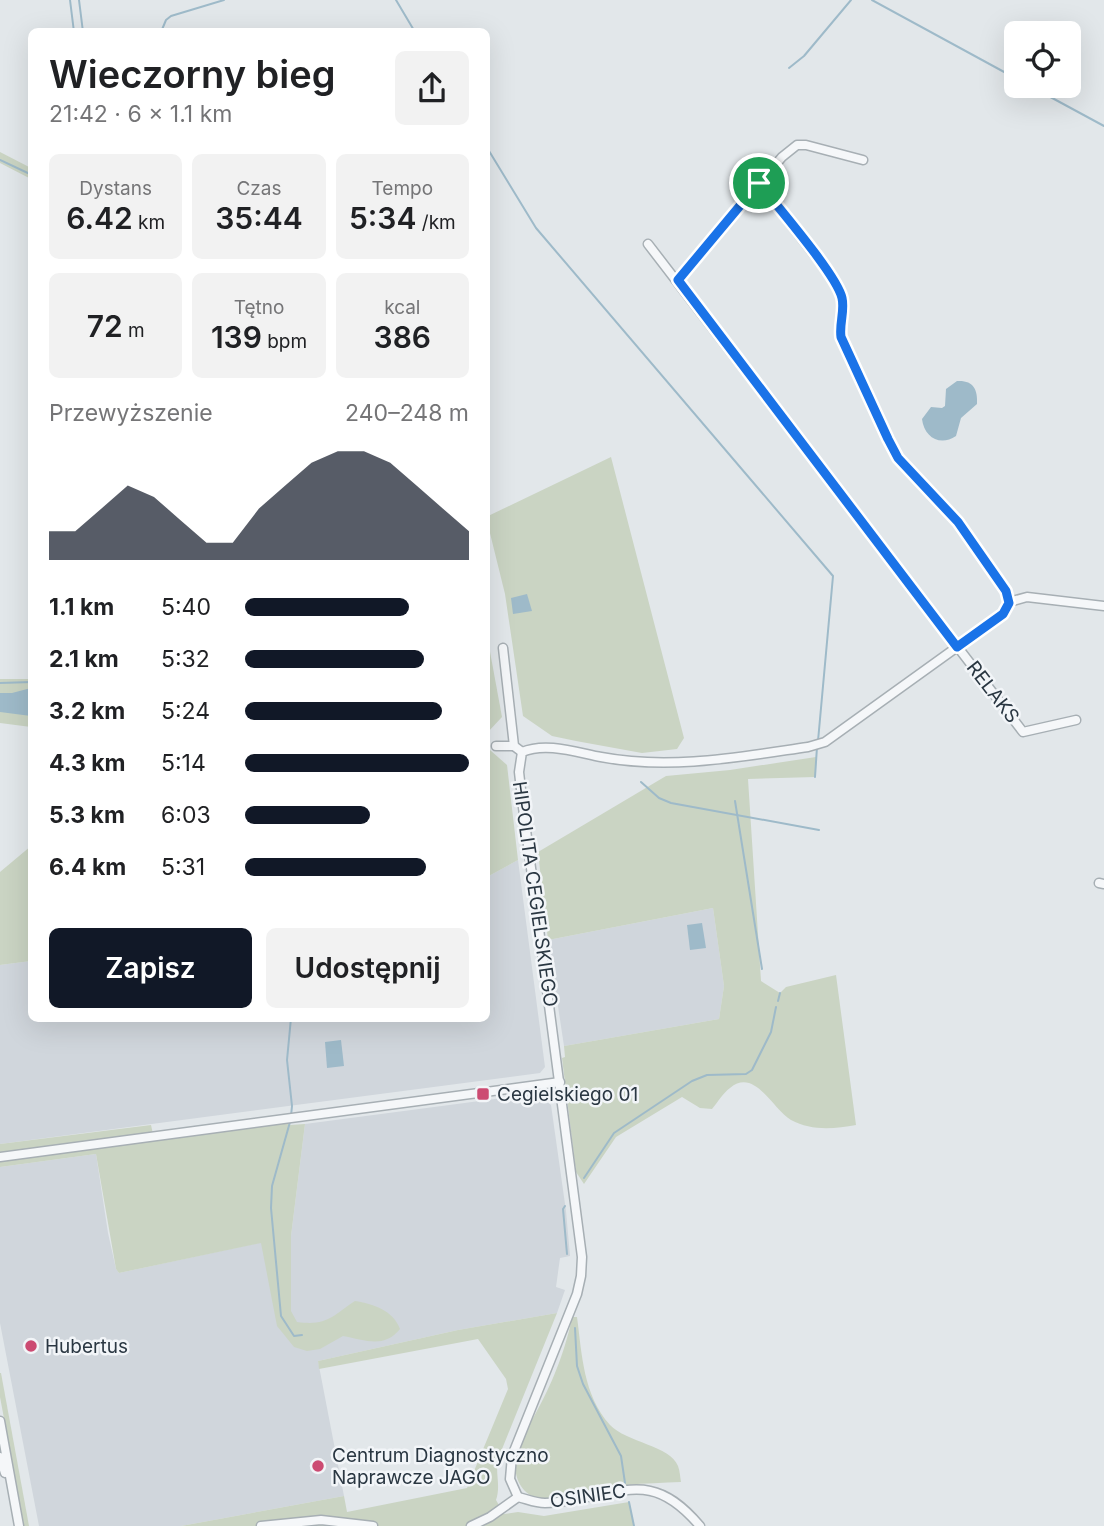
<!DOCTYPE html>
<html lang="pl">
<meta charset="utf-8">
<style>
:root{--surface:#fff;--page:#f2f2f2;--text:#202124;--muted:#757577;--accent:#111827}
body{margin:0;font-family:Inter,sans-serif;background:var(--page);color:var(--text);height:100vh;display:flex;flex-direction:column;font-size:26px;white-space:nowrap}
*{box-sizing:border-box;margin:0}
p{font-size:23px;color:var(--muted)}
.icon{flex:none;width:38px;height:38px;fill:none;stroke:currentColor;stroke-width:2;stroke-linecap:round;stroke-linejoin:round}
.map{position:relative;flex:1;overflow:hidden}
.drawer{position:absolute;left:28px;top:28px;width:462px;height:994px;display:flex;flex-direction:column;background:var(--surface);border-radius:10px;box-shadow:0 7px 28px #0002}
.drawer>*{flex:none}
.controls{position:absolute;left:1004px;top:21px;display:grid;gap:14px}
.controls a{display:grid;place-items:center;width:77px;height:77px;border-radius:10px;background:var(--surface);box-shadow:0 7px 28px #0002;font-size:35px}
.pin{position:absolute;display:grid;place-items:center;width:60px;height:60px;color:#fff;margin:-30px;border:4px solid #fff;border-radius:50%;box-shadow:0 2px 7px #0007}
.round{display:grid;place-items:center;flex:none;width:74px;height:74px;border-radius:10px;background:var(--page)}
.headline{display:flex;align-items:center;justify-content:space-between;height:119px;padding:0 21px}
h1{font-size:38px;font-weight:600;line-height:52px}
.figures{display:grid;grid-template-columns:repeat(3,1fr);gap:10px;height:119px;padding:7px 21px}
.figures div{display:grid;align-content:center;border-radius:10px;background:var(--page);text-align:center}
.figures b{font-size:30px;font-weight:600}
.figures small{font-size:19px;font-weight:400}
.figures p{font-size:19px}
.chart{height:196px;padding:14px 21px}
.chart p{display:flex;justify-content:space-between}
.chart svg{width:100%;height:126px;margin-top:7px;fill:var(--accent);opacity:.7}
.button{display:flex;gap:14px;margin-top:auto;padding:14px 21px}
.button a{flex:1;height:80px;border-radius:10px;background:var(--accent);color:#fff;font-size:28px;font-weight:600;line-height:80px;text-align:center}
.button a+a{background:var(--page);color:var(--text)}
ul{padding:0 21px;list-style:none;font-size:23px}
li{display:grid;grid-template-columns:112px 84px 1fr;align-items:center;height:52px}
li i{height:18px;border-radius:9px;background:var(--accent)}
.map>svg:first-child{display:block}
.built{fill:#d0d6dc}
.green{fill:#cad4c3}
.water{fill:#9ebac9}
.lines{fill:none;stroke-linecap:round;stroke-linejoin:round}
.stream{stroke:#9ebac9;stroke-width:2}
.minor-casing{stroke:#a7afb4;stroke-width:11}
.minor{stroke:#f5f7f9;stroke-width:8}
.route-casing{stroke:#fff;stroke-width:14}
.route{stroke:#1a73e8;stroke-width:9}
.poi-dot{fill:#cc4b72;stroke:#f2f5f8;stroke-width:2.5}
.labels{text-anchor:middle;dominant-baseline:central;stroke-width:5;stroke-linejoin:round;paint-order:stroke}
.street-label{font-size:19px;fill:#2a3742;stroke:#f2f5f8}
.poi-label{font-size:19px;fill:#2a3742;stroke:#f2f5f8;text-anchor:start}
</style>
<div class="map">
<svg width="1104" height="1526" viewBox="0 0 1104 1526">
<rect width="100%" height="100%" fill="#e2e7ea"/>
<g class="built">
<path d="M518,860L545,1067L540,1073L0,1144V965L31,961L32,1018H486L487,877Z"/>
<path d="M713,908L724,986L719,1019L564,1046L548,940Z"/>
<path d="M525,1095H537L551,1105L566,1211L570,1256L560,1258L556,1287L565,1290L557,1313L458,1330L318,1361L344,1496L181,1526H39L0,1323V1167L96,1154L108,1233L116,1269L119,1273L291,1236L305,1124Z"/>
</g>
<g class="green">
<path d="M0,152L31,168V179L0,163Z"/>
<path d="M611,457L684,738L677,749L642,753L576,741L552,736L523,716L505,594L486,517Z"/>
<path d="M486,630L502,717L487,733H486Z"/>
<path d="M0,679H31V727L0,723Z"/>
<path d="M490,750L507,765L518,860L487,877L486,751Z"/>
<path d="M816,757L815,777L748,779L761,981L780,993L786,987L836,975L856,1125C834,1129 811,1131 791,1120C773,1110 755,1067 730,1088C723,1093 718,1102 712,1109L700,1108L682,1097L616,1137L584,1184L576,1172L562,1058L565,1057L564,1046L719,1019L724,986L713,908L548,940L538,852L666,776L730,770Z"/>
<path d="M31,846V961L0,965V872Z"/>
<path d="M290,1122V1125L305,1124L291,1236V1311L297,1322C328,1326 332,1316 355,1301C373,1304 393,1310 400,1329C384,1349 365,1340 343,1336L320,1349L307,1351L294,1347L277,1326L261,1243L119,1273L116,1269L96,1154L0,1167V1161Z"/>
<path d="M151,1125L153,1134L0,1154V1144Z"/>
<path d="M557,1313L498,1459C495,1473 501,1486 496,1500L504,1514L518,1512L544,1516L629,1502L634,1526H181L344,1496L347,1512L467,1488L508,1389L506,1379L478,1339L319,1369L318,1361L458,1330Z"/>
<path d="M572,1317H577C582,1354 583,1395 610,1425C626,1442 671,1446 678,1466C680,1471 680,1477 681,1482C663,1483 645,1483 627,1485C605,1489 558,1503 538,1498C521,1494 513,1476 516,1460C519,1441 530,1424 539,1407C553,1382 567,1345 572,1317Z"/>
<path d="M0,1373H1L29,1526H24L0,1397Z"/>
</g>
<g class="water">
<path d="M957,381C973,380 978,389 977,404L961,418L956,436C940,447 924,437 922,419L931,407L942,408L945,406L946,389Z"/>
<path d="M527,594L532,611L513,614L511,598Z"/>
<path d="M31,688V716L0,712V693H12Z"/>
<path d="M702,923L706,948L690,950L687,925Z"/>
<path d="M341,1040L344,1066L327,1068L325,1042Z"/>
</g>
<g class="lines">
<g class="stream">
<path d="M70,0L74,32"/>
<path d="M79,0L83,32"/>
<path d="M396,0L415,32"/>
<path d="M872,0L1017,79"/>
<path d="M161,32L166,20L171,16L224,0"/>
<path d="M789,68L804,56L851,0"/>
<path d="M1030,86L1104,126"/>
<path d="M486,146L536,228L833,576L818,741"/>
<path d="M0,160L32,175"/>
<path d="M0,683L32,682"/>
<path d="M815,777L817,747"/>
<path d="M641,782L659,798L671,803L819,830"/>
<path d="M735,801L762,969"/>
<path d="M778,1001L780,993"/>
<path d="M291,1116L292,1106L287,1060L291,1018"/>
<path d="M290,1122L272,1186L271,1208L281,1316L294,1336L302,1335"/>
<path d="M584,1178L614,1133L692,1081L707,1075L746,1074L752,1070L771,1032L776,1007"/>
<path d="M565,1206L563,1209L567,1254"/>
<path d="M575,1328L577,1366L583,1384L621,1456L625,1483"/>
<path d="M629,1502L634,1526"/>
</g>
<g class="minor-casing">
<g id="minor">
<path d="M759,183L830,275L842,297L841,337L898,458L958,522L1006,591L1009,602"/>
<path d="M648,244L1023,732L1076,720"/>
<path d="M678,280L782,157L797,145H806L863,160"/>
<path d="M503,648L514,746L522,752"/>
<path d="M496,746H514"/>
<path d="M1099,883L1104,884"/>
<path d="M0,1157L560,1082"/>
<path d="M0,1421L19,1526"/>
<path d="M0,1457L5,1473"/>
<path d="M518,1497L510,1479L512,1456L577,1294L581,1276L582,1257L523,807L519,772L522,752C546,742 575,752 601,757C670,770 739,757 808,747L825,742L1003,614L1009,602L1027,597L1104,606"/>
<path d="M261,1526L321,1520L373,1526"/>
<path d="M471,1526L490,1517L518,1497C527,1499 535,1503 545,1503C555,1503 566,1501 577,1499C635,1488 658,1477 700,1526"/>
</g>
</g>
<use href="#minor" class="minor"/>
</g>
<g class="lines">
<g class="route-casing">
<path id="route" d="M759,183C776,205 837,275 842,298C845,311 839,324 841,337L888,439L898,458L958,522L1006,591L1009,603L1003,614L957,647L678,280Z"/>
</g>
<use href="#route" class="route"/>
</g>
<g class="poi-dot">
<rect x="476" y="1087" width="14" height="14" rx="3.5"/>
<circle cx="31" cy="1346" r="7"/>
<circle cx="318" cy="1466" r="7"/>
</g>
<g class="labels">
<g class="street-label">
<text transform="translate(993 692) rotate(52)">RELAKS</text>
<text transform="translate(535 894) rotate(82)">HIPOLITA CEGIELSKIEGO</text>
<text transform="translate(588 1496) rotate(-8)">OSINIEC</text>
</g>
<g class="poi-label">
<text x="497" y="1094">Cegielskiego 01</text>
<text x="45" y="1346">Hubertus</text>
<text x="332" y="1455">Centrum Diagnostyczno<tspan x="332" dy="22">Naprawcze JAGO</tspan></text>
</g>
</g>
</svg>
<div class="controls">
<a><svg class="icon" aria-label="locate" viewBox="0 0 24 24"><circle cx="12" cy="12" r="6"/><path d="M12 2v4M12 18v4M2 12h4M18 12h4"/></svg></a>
</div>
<div class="pin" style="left:759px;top:183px;background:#1e9e55"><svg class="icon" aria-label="arrive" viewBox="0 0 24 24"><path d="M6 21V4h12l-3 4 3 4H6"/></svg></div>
<section class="drawer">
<div class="headline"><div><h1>Wieczorny bieg</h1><p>21:42 · 6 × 1.1 km</p></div><a class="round"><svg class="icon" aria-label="share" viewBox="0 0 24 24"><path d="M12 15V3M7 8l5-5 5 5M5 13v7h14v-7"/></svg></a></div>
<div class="figures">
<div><p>Dystans</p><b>6.42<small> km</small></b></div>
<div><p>Czas</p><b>35:44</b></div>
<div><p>Tempo</p><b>5:34<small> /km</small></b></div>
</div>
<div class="figures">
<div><b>72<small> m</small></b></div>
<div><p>Tętno</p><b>139<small> bpm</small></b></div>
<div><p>kcal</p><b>386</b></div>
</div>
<div class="chart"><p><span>Przewyższenie</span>240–248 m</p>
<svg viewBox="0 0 160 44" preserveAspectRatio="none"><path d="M0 44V34L10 34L20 26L30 18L40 22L50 30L60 38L70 38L80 26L90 18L100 10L110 6L120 6L130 10L140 18L150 26L160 34V44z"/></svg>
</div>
<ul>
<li><b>1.1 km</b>5:40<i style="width:73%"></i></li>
<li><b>2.1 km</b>5:32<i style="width:80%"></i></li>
<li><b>3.2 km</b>5:24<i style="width:88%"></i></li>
<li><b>4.3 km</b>5:14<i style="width:100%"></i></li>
<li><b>5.3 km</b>6:03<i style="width:56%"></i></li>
<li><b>6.4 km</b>5:31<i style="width:81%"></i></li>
</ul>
<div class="button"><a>Zapisz</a><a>Udostępnij</a></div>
</section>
</div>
